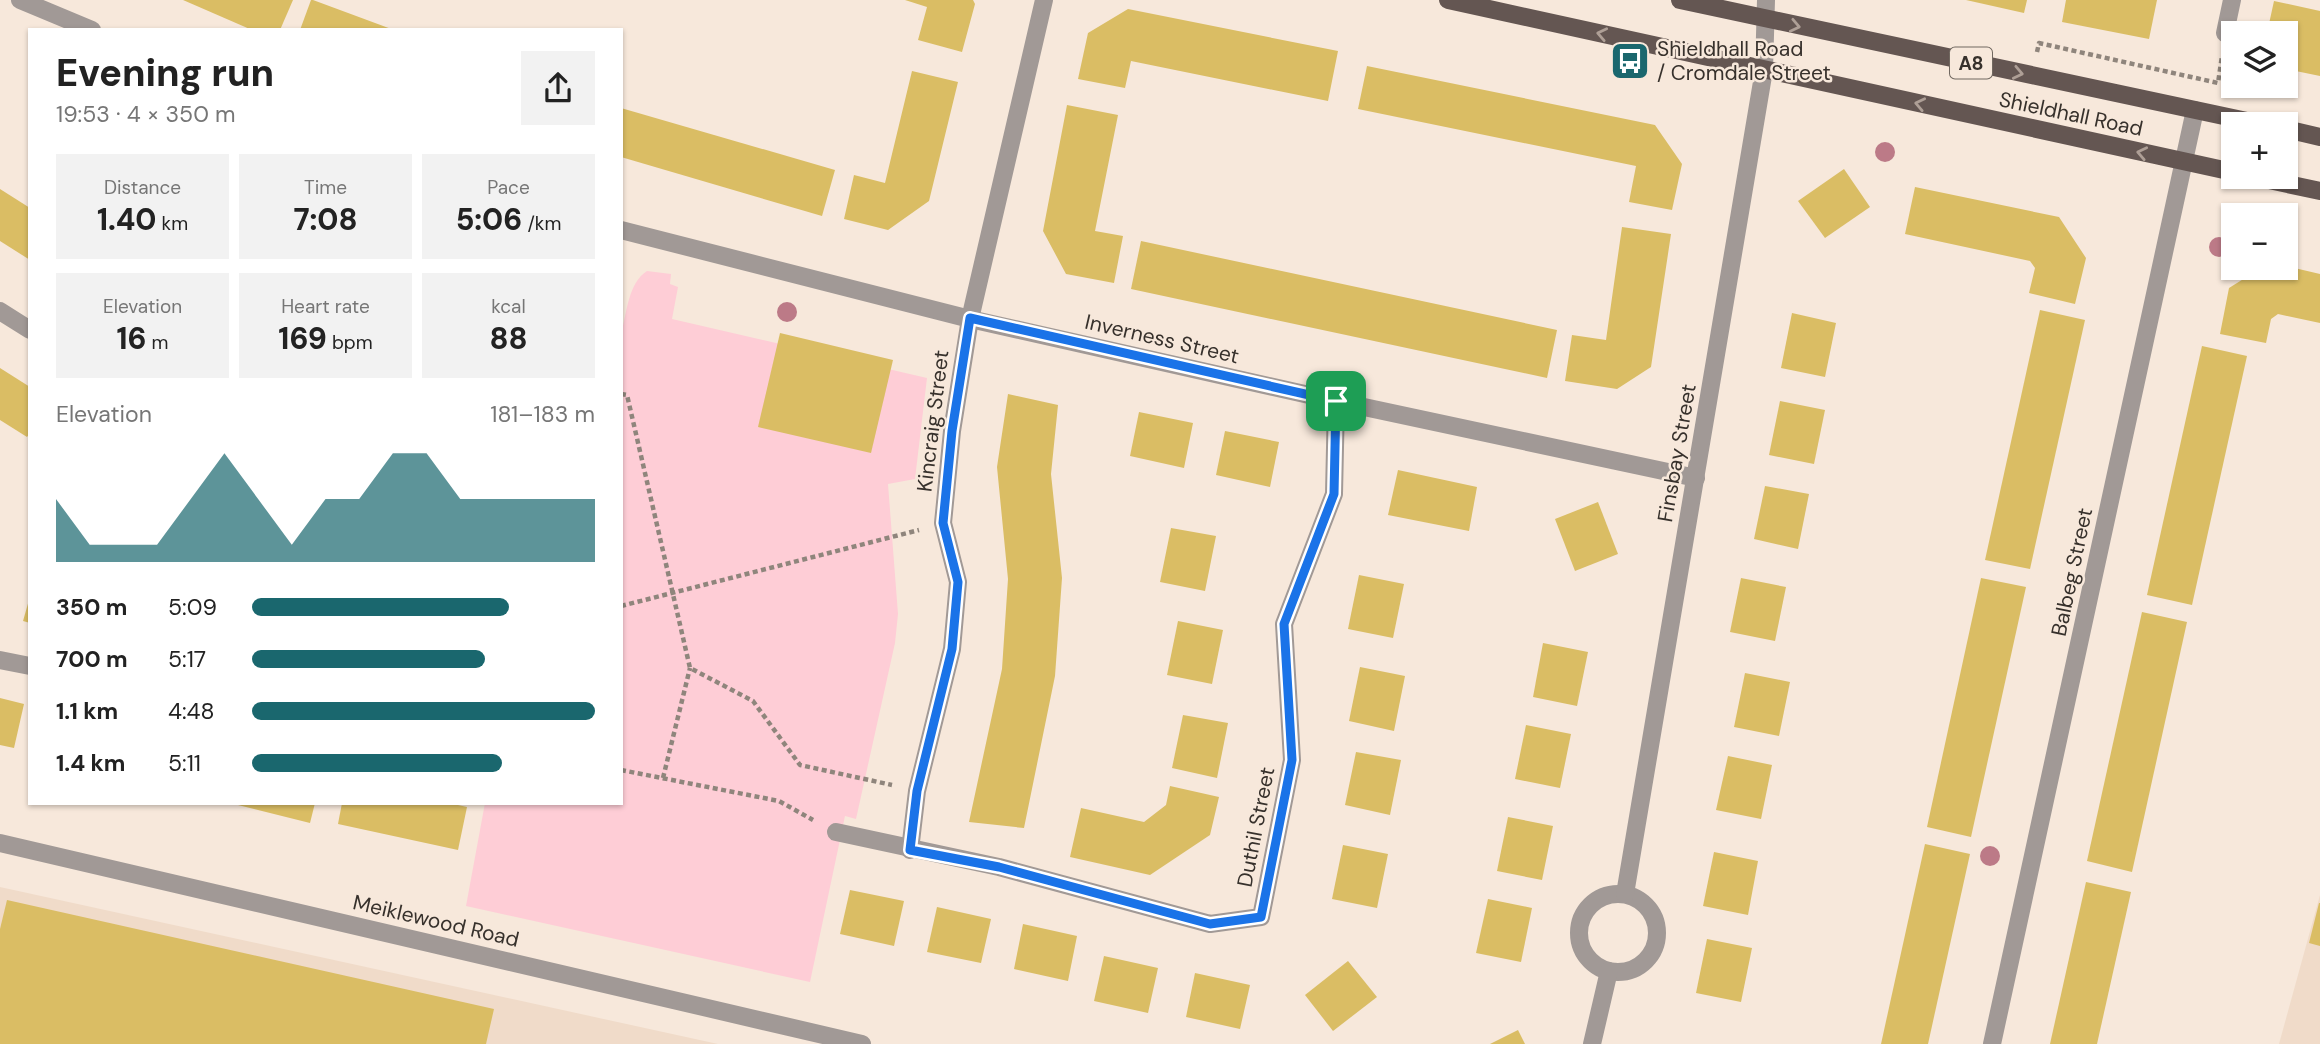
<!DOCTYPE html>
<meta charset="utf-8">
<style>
:root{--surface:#fff;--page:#f2f2f2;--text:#222;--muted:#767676;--accent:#1a676e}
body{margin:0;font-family:"DM Sans",sans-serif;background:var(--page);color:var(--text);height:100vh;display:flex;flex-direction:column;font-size:26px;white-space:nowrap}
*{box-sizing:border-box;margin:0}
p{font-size:23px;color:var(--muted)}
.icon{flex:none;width:38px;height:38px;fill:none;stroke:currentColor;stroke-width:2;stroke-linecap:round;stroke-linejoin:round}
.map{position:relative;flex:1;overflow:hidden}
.details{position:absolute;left:28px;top:28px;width:595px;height:777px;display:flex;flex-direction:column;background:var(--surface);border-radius:0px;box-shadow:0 2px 5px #0004}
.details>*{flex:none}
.buttons{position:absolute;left:2221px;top:21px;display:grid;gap:14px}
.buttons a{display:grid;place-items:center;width:77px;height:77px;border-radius:0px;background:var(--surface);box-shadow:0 2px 5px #0004;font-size:35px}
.pin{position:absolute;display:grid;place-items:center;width:60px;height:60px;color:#fff;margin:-30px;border-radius:14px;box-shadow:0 4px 10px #0006}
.round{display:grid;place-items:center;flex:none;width:74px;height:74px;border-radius:0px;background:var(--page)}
.overview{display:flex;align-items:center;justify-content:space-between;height:119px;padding:0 28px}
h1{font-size:38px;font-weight:800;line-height:52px}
.metrics{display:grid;grid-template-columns:repeat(3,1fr);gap:10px;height:119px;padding:7px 28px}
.metrics div{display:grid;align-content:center;border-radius:0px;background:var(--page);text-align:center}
.metrics b{font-size:30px;font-weight:800}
.metrics small{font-size:19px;font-weight:400}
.metrics p{font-size:19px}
.chart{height:196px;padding:14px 28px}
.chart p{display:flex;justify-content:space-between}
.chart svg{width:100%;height:126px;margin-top:7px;fill:var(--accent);opacity:.7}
ul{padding:0 28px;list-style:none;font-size:23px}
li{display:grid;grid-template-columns:112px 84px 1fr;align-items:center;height:52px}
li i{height:18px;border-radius:9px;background:var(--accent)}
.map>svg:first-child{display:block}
.built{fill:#f0dbc9}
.green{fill:#fecdd6}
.building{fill:#dabd64}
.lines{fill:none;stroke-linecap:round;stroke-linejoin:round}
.path{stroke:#8f857c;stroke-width:4.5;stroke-dasharray:5 3.5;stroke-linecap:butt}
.minor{stroke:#a19996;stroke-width:18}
.major{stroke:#645652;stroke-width:18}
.tree{fill:#bc7a87}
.oneway{stroke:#ae9f96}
.route-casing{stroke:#fff;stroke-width:14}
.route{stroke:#1a73e8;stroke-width:9}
.labels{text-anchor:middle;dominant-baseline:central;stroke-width:5;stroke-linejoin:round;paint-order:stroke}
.shield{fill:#f7e8db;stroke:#716860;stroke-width:2}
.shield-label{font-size:19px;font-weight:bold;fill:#37312c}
.poi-label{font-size:21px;fill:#37312c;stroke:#f7e8db;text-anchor:start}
.street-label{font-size:21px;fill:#37312c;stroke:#f7e8db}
</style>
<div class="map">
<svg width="2320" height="1044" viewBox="0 0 2320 1044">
<rect width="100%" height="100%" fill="#f7e8db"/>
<g class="built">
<path d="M0,887L718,1044H0Z"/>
<path d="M2320,895V1044H2279Z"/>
</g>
<path class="green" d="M647,271L671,274L670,284L678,287L672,319L927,378L915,479L888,484L898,614L895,643L856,819L845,816L810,982L466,906L485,803H621V334C627,313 628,283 647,271Z"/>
<g class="building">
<path d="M183,0H293L280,30H252Z"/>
<path d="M311,0H313L394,30H300Z"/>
<path d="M905,0H973L975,4L962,52L918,40L927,7Z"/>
<path d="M1966,0H2027L2024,13Z"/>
<path d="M2066,0H2157L2149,39L2062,22Z"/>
<path d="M2274,1L2320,11V76L2286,69V33H2267Z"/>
<path d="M1128,9L1338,51L1328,101L1131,61L1125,88L1078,79L1088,33Z"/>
<path d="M1367,66L1655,125L1682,164L1672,210L1629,202L1636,166L1358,109Z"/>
<path d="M912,71L958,82L929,201L888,230L844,219L854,175L885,183Z"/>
<path d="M1067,105L1118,115L1095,231L1123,236L1114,283L1066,274L1043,231Z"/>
<path d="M621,108L835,170L822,216L621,157Z"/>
<path d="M1844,169L1870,207L1825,238L1798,201Z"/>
<path d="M1915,187L2059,217L2086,258L2075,304L2029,293L2035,268L2030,261L1905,234Z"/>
<path d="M0,189L30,208V260L0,241Z"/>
<path d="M1622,227L1671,234L1651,367L1617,389L1565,381L1572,335L1606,340Z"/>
<path d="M1141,241L1557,330L1547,378L1131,289Z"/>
<path d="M2286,266L2320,274V323L2278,314L2271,319L2266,343L2220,334L2229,288L2261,268H2286Z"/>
<path d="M2040,310L2085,320L2030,569L1985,560Z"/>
<path d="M1792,313L1836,323L1825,377L1781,368Z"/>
<path d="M780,333L893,360L871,453L758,427Z"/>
<path d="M2202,346L2247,356L2192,605L2147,595Z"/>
<path d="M0,368L30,387V433L27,437L0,420Z"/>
<path d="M1008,394L1058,405L1051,474L1062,578L1055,676L1024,828L969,822L1002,669L1008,579L997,467Z"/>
<path d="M1780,401L1825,410L1814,464L1769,455Z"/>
<path d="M1139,412L1193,423L1184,468L1130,456Z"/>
<path d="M1225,431L1279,442L1270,487L1216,475Z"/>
<path d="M1398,470L1477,487L1469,531L1388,515Z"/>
<path d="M1765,486L1809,494L1798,549L1754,539Z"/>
<path d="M1598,502L1618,554L1575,571L1555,519Z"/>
<path d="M1171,528L1216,536L1205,591L1160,582Z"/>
<path d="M1359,575L1404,584L1393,638L1348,629Z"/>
<path d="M1741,578L1786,587L1775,641L1730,632Z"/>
<path d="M1981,578L2026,587L1971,837L1927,827Z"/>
<path d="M29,600H30V623L23,621Z"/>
<path d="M2142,612L2187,622L2132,872L2087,861Z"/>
<path d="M1178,621L1223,630L1212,684L1167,675Z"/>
<path d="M1543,643L1588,652L1577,706L1533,697Z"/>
<path d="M1360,667L1405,676L1394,731L1349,721Z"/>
<path d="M1745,673L1790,682L1779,736L1734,727Z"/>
<path d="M0,698L24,704L14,748L0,745Z"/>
<path d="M1183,715L1228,723L1217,778L1172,768Z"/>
<path d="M1526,725L1571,734L1560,788L1515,779Z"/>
<path d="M1356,752L1401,760L1390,815L1345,805Z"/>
<path d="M1728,756L1772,765L1761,819L1716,810Z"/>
<path d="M1170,786L1219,797L1210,835L1150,875L1070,857L1081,808L1144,822L1166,805Z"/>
<path d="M230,803H315L310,823Z"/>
<path d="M342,803H449L467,807L458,850L338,824Z"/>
<path d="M1508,817L1553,826L1542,880L1497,871Z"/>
<path d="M1925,844L1970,854L1928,1044H1881Z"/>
<path d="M1343,845L1388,854L1377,908L1332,899Z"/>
<path d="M1714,852L1758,861L1748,915L1703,906Z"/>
<path d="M2086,882L2131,892L2097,1044H2050Z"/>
<path d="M850,890L904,901L894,946L840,934Z"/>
<path d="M1488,899L1532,908L1521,962L1476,953Z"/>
<path d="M7,900L494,1009L486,1044H0V929Z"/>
<path d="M2319,903H2320V946L2309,943Z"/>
<path d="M937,907L991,919L981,963L927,952Z"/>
<path d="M1023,924L1077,936L1068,981L1014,969Z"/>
<path d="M1707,939L1752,948L1741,1002L1696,993Z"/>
<path d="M1104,956L1158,968L1148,1013L1094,1001Z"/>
<path d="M1348,961L1377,997L1333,1031L1305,995Z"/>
<path d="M1195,973L1250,985L1240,1029L1186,1017Z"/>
<path d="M1518,1030L1525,1044H1490Z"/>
</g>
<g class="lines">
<g class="path">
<path d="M2037,52L2039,43L2218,83L2222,56"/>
<path d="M621,394L627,395L690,668L753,701L800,765L892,785"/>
<path d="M621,606L919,530"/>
<path d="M621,770L779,801L813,820"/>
<path d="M663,778L690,668"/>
</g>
<g class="minor">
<path d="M20,0L92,30"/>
<path d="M2225,33L2232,0"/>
<path d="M621,230L970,319L1336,401L1696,478"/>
<path d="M0,311L30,330"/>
<path d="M0,660L30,666"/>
<path d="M836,832L999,867L1210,924L1261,917L1292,760L1284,624L1334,494L1336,401"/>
<path d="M0,843L862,1044"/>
<path d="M910,850L917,791L952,649L958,582L943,523L952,431L970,319L1044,0"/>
<circle cx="1618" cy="933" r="39"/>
<path d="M1625,894L1764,70L1766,0"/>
<path d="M1592,1044L1609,971"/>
<path d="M1992,1044L2195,110"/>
</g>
<g class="major">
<path d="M1448,0L2233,172"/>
<path d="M1680,0L2261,124"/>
<path d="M2286,129L2320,137"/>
<path d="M2255,177L2320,191"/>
</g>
</g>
<g class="tree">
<circle cx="1885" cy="152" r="10"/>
<circle cx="2219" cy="247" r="10"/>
<circle cx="787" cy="312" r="10"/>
<circle cx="1990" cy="856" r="10"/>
</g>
<defs><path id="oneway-chevron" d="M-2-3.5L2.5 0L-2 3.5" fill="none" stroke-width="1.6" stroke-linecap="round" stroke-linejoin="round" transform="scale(1.75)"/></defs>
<g class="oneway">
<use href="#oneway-chevron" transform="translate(1795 26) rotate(12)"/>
<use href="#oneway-chevron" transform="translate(1602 34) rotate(-168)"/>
<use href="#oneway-chevron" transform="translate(2018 73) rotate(12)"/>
<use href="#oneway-chevron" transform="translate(1920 104) rotate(-168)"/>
<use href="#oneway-chevron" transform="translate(2142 153) rotate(-168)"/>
</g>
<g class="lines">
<g class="route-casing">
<path id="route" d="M970,318L1336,401L1334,494L1284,624L1292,760L1261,917L1210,924L999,867L910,850L917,791L952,649L958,582L943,523L952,431Z"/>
</g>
<use href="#route" class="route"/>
</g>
<defs>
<g id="bus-square" transform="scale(2.0125)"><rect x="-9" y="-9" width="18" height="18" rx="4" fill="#1a676e" stroke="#f7e8db"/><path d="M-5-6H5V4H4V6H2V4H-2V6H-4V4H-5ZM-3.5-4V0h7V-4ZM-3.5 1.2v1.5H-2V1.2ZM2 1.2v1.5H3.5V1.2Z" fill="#fff"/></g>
</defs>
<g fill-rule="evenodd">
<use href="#bus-square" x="1630" y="61"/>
</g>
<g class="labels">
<rect class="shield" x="1950" y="47.5" width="42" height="31" rx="5"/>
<g class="shield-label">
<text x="1971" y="63">A8</text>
</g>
<g class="poi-label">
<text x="1657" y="49">Shieldhall Road<tspan x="1657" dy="24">/ Cromdale Street</tspan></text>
</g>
<g class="street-label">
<text transform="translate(2071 114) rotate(12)">Shieldhall Road</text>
<text transform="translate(1162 339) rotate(13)">Inverness Street</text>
<text transform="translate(933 421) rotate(-83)">Kincraig Street</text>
<text transform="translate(1677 453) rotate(-80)">Finsbay Street</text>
<text transform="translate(2072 572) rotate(-78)">Balbeg Street</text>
<text transform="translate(1256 827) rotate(-79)">Duthil Street</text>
<text transform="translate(436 921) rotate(13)">Meiklewood Road</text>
</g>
</g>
</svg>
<div class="buttons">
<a><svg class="icon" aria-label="layers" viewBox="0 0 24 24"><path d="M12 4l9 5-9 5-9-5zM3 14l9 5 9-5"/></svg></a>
<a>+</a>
<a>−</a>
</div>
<div class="pin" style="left:1336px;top:401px;background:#1e9e55"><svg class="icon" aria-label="arrive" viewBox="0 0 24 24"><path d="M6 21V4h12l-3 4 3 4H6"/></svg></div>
<section class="details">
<div class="overview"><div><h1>Evening run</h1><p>19:53 · 4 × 350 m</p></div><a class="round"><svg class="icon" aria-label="share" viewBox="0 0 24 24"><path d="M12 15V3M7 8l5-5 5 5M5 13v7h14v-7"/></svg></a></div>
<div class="metrics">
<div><p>Distance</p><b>1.40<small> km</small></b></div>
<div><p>Time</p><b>7:08</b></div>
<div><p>Pace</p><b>5:06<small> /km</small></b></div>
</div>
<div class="metrics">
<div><p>Elevation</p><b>16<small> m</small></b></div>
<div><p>Heart rate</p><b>169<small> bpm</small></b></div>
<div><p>kcal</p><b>88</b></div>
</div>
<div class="chart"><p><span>Elevation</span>181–183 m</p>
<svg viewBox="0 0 160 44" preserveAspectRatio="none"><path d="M0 44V22L10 38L20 38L30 38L40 22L50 6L60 22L70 38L80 22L90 22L100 6L110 6L120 22L130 22L140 22L150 22L160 22V44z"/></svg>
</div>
<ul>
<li><b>350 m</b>5:09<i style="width:75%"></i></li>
<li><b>700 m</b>5:17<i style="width:68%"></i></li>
<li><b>1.1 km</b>4:48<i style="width:100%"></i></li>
<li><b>1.4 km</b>5:11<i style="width:73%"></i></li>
</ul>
</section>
</div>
